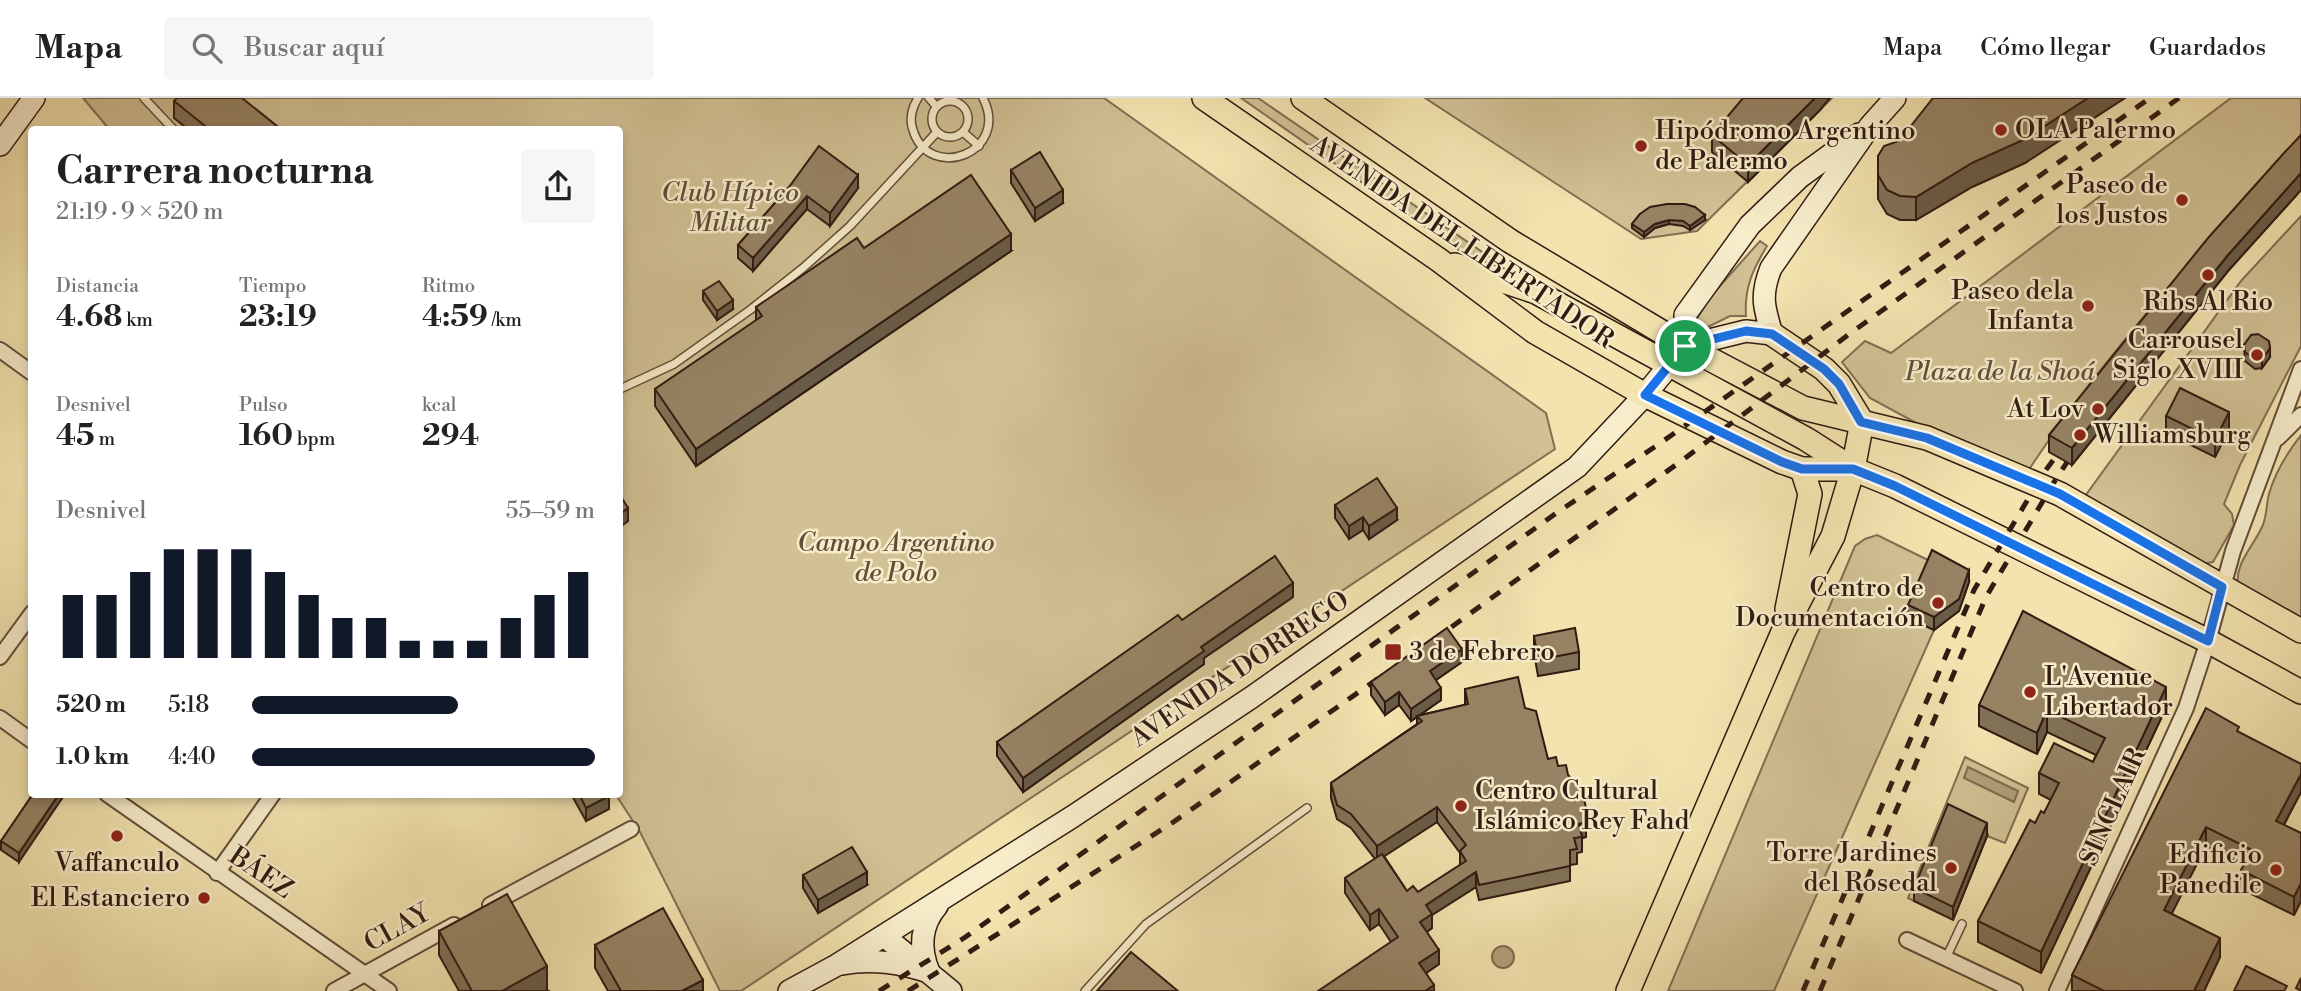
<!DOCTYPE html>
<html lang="es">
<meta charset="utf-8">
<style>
:root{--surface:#fff;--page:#f6f6f6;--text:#222;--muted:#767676;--line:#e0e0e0;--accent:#111827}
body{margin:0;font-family:"Libre Bodoni",serif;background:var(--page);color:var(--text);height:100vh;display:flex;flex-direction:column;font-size:26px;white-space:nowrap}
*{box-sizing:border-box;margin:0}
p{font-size:23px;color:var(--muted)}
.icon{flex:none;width:38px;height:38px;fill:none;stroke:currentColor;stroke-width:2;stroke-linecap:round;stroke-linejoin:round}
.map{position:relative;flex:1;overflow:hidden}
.sheet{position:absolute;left:28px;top:28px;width:595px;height:672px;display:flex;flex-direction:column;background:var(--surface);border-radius:7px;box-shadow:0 4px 10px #0003}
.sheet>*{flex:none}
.pin{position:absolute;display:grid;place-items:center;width:60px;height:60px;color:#fff;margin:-30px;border:4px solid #fff;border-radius:50%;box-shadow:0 2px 7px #0007}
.round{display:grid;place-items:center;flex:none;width:74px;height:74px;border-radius:7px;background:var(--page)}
.head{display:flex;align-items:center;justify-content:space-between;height:119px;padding:0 28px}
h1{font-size:38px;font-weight:700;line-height:52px}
.stats{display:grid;grid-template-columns:repeat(3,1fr);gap:10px;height:119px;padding:7px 28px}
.stats div{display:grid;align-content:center}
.stats b{font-size:30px;font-weight:700}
.stats small{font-size:19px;font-weight:400}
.stats p{font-size:19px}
.chart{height:196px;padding:14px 28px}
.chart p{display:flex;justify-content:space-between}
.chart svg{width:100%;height:126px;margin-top:7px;stroke:var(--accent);stroke-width:6}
ul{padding:0 28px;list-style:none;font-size:23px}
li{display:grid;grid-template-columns:112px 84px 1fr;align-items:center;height:52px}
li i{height:18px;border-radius:9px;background:var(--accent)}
header{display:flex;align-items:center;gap:42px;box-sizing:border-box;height:98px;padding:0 35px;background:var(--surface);border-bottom:2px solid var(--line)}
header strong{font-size:33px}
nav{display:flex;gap:38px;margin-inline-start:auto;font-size:24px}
.search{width:490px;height:63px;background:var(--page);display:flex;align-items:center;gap:18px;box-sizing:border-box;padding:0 24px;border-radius:7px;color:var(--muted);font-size:26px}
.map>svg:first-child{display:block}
.green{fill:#d1c194;stroke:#826e53;stroke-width:2}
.water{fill:#b19f7a;stroke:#7e6a50;stroke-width:2}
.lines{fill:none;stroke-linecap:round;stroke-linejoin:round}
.lane-casing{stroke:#624d39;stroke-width:10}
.street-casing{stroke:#624d39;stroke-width:18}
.secondary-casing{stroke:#321b12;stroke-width:24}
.primary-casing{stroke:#321b12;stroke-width:26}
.lane{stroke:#f7edcb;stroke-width:7}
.street{stroke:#f7edcb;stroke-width:14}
.secondary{stroke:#f7edcb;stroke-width:21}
.primary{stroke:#f2e3af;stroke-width:23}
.rail{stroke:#321b12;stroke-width:5;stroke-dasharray:12 12;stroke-linecap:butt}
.wall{fill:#817156;stroke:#321b12;stroke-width:2;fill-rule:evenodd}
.shaded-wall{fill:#695c46;stroke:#321b12;stroke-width:2}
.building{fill:#968364;stroke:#321b12;stroke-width:2}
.route-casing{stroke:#fff;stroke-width:14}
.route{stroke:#1a73e8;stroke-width:9}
.poi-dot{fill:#8f2418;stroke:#f7edcb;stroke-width:2.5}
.labels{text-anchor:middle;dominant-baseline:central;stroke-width:5;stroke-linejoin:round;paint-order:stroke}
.poi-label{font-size:26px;fill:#321b12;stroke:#f7edcb;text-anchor:end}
.park-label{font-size:26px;font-style:italic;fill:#624d39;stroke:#f7edcb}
.street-label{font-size:26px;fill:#321b12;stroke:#f7edcb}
</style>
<header>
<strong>Mapa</strong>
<div class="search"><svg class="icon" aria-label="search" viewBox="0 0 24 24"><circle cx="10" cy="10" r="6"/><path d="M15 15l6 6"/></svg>Buscar aquí</div>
<nav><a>Mapa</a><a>Cómo llegar</a><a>Guardados</a></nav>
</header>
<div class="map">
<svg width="2301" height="893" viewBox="0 0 2301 893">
<rect width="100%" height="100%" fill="#f2e3af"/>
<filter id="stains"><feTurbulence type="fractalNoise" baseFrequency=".00286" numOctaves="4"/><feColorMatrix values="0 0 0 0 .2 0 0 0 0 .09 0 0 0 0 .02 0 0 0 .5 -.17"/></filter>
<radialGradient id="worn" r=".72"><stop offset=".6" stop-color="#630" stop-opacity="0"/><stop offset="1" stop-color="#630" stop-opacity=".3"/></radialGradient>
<g class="green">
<path d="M83,0H1104L1546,315L1555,351L741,893H720L640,734L616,697L620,696V32L109,31Z"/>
<path d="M1241,0H1258L1491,160L1489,165L1463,155Z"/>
<path d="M1425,0H1832L1697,133L1641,141Z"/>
<path d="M2231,0H2301V42C2204,147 2107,253 2028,373L1931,333L1870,300L1842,264L1865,243L1891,255Z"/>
<path d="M2301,118V248L2240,367L2224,406L2232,416L2234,427L2213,464L2202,466L2083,401L2241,183Z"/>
<path d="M1760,143L1767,148C1753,171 1744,190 1746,218H1730L1708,229L1695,224L1711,198Z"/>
<path d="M2301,337V524L2238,489C2234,466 2253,449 2262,429C2267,419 2266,407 2269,396C2275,374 2287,355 2301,337Z"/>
<path d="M1877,437L1932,464L1934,532L1774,893H1668L1855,448L1865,441Z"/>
<path d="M1965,659L2028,690L2005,745L1987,738L1914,803L1908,800Z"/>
</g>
<g class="water">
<path d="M1968,669L2018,693L2014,704L1964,680Z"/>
<circle cx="1503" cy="859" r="11"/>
</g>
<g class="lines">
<g class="lane-casing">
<g id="lane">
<path d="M144,0L174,32"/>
<path d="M918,0C912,10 909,21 913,32C929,85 1011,55 983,0"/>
<path d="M929,0L936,8"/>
<circle cx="950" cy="21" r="18"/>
<path d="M963,34L979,48"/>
<path d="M620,291L674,266L750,212L803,170L850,128L937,34"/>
<path d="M1946,860L1962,826"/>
<path d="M1085,893L1146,826L1307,710"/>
</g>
</g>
<g class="street-casing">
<g id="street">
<path d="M0,252L32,275"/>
<path d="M2278,340L2301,317"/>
<path d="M0,559L32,515"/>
<path d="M0,620L32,643"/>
<path d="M107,696L389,893"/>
<path d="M217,775L273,696"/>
<path d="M490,807L631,731"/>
<path d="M1907,842L2015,893"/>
<path d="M334,893L454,827"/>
<path d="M2057,893L2186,610L2208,543L2233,453L2301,271"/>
</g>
</g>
<g class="secondary-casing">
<g id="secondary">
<path d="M0,47L34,0"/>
<path d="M1685,248V217L1750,127L1800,79L1859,36"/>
<path d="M884,838L951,893"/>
<path d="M842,866C872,860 900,865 929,874"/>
<path d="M929,874C919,850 920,828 937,808"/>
<path d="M789,893L837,867L1072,719L1252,599L1577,369L1645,297L1685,248L1746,233L1772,236C1764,210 1760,197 1771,170L1870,28L1895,0"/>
</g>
</g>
<g class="primary-casing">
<g id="primary">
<path d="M1204,0L1439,162L1535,234L1645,297L1782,364L1802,371H1853L1895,388L2208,543L2301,594"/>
<path d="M1303,0L1510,143L1685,248L1803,310L1927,340L2060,396L2301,533"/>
<path d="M1455,167L1536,194L1806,341L1853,371"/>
<path d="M1787,511L1810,396L1802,371"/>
<path d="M1628,893L1783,534L1833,438L1853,371L1862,324L1839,286L1824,271L1772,236"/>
</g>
</g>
<use href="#lane" class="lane"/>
<use href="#street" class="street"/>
<use href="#secondary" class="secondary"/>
<use href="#primary" class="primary"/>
<g class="rail">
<path d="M1432,543L1684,361L1852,234L2179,0"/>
<path d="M879,893L964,840L1555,416L1659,346L2150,0"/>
<path d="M908,893L1172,725L1386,575"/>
<path d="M1803,893L1974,492L2043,376L2067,343"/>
<path d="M1820,893L1986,499L2056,381L2077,349"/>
</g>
</g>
<g class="wall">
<path d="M174,3L282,32H189L174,20Z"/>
<path d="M1820,12L1748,84L1712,54V37Z"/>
<path d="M2301,37V92L2228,173L2072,367L2049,354V337Z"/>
<path d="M1899,43L2025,65L1972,89L1916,122H1900L1887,116L1878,101V58Z"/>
<path d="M1011,72L1063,105L1035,123L1011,85Z"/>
<path d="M789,89L858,90L830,128L807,111L753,173L738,160V147Z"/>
<path d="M1640,116L1705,122L1690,132L1683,128L1669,126L1655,130L1644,139L1632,130V126Z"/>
<path d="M864,150L1011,153L696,368L655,308V291L756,223V209Z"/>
<path d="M703,193L733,211L717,222L703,202Z"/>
<path d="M2244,247L2270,259L2262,270L2255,271L2245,263Z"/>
<path d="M2166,318L2229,331L2215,359L2166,335Z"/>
<path d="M1335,407L1397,422L1369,441L1363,432L1349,441L1335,420Z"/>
<path d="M1969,484L1959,513L1934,532L1908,520V507Z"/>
<path d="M1293,499L1204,560V566L1023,694L997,658V644L1182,522Z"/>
<path d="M1534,538L1579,554V571L1538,578L1534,555Z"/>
<path d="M1462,564L1436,582L1441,602L1420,617L1465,607V591L1525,610L1548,661L1558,668L1568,677L1586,724V739L1582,740V754L1577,755V766L1570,767V783L1479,802L1476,789L1432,817V830L1427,834L1439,866L1426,875L1434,893L1391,844L1379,826L1370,832L1345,795V780L1375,761L1351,730L1337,721L1331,700V685L1417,626V619L1411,623L1399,607L1385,617L1371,597V584ZM1437,724L1460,755V767L1418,794L1407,793L1384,758Z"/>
<path d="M1979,607L2166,610L2041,875L1978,844V823L2035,725L2044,715L2051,702L2039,696V675L2093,664L2096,657L2047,634L2037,656L1979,628Z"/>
<path d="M2239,635L2301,666V694L2284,727L2301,735V803L2294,817L2241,791V772L2244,767L2206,748L2171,816L2220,859L2204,893H2072V877Z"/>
<path d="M33,696L19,764L1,752V743Z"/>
<path d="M571,696H608L609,711L586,723Z"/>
<path d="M1987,738L1953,822L1914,803V790Z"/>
<path d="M803,777L867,787L818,815L803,790Z"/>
<path d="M439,833L547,892L459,893L439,857Z"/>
<path d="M595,847L703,893H608L595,870Z"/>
</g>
<g class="shaded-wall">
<path d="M1815,0H1830L1820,12L1748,84V67Z"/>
<path d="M2088,0H2125L2025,65L1972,89L1916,122V99L1972,65Z"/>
<path d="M2301,75V92L2228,173L2072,367V350L2228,157Z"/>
<path d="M858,77V90L830,128V115Z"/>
<path d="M1063,92V105L1035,123V110Z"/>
<path d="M807,98V111L753,173V160Z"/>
<path d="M1705,117V122L1690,132V128Z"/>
<path d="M1669,122V126L1655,130L1644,139V134L1655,126Z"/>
<path d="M1011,136V153L696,368V351Z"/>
<path d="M733,202V211L717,222V213Z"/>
<path d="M2270,250V259L2262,270V261Z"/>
<path d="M2229,314V331L2215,359V342Z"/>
<path d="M628,410V423L620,429V416Z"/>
<path d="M1397,410V422L1369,441V428Z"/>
<path d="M1363,419V432L1349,441V428Z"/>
<path d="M1969,472V484L1959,513L1934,532V519Z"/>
<path d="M1293,485V499L1204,560V566L1023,694V680L1201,549Z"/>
<path d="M1462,551V564L1430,586V573Z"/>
<path d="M2166,589V610L2041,875V854Z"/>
<path d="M1441,590V602L1411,623V611Z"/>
<path d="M1399,594V607L1385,617V604Z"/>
<path d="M2047,612V634L2037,656V635Z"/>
<path d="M2301,676V694L2276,741V723Z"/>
<path d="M59,696H65L19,764V755Z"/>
<path d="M609,698V711L586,723V710Z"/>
<path d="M1437,709V724L1377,763V748Z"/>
<path d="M1586,710V739L1582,740L1579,726Z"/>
<path d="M1987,725V738L1953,822V809Z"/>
<path d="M2206,729V748L2164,831V812Z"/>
<path d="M867,774V787L818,815V802Z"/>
<path d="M1476,774V789L1432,817V830L1420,839V824L1426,807Z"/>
<path d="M2301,785V803L2294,817V799Z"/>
<path d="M1379,811V826L1370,832V817Z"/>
<path d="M2220,840V859L2204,893H2194Z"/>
<path d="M1439,852V866L1419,880V865Z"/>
<path d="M547,868V892L545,893H502Z"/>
<path d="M703,882V893H682Z"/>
<path d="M1434,887V893H1425Z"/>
</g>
<g class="building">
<path d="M177,0H242L282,32H210L174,3Z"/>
<path d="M1743,0H1815L1748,67L1712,37Z"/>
<path d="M1933,0H2088L2025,41L1972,65L1916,99L1900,98L1887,92L1878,77V58L1884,48L1899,43Z"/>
<path d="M2301,37V75L2228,157L2072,350L2049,337L2208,140L2284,55Z"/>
<path d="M819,48L858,77L830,115L807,98L753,160L738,147L789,89Z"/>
<path d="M1040,54L1063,92L1035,110L1011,72Z"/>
<path d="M971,77L1011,136L696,351L655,291L762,218L756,209L857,140L864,150Z"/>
<path d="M1667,106H1685L1695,109L1705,117L1690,128L1683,123L1669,122L1655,126L1644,134L1632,126L1640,116L1650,109Z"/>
<path d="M719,183L733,202L717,213L703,193Z"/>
<path d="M2258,236L2269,243L2270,250L2262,261L2255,262L2245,254L2244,247L2251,237Z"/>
<path d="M2180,290L2229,314L2215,342L2166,318Z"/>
<path d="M1377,380L1397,410L1369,428L1363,419L1349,428L1335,407Z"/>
<path d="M620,397L628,410L620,416Z"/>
<path d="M1932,452L1969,472L1959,501L1934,519L1908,507Z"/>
<path d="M1275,458L1293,485L1201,549L1204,553L1023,680L997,644L1178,517L1182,522Z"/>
<path d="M2023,513L2166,589L2041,854L1978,823L2030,722L2035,725L2041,713L2044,715L2059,685L2039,675L2054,645L2093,664L2105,640L2047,612L2037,635L1979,607Z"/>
<path d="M1447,530L1462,551L1430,573L1441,590L1411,611L1399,594L1385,604L1371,584Z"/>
<path d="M1575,530L1579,554L1538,562L1534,538Z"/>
<path d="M1518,579L1525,610L1536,613L1548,661L1556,659L1558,668L1566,667L1568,677L1582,691L1586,710V724L1579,726L1582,739L1574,740L1577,751L1570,752V768L1479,787L1476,774L1426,807L1432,816L1420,824L1439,852L1419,865L1434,887L1425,893H1318L1398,839L1379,811L1370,817L1345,780L1382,756L1407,793L1413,788L1418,794L1466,763L1460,753L1466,747L1437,709L1377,748L1351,716L1337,707L1331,685L1422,623L1417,618L1468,606L1465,591Z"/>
<path d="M2206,610L2239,629L2237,633L2301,666V676L2276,723L2301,735V785L2294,799L2241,772L2252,752L2206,729L2164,812L2220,840L2194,893H2104L2072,877Z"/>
<path d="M33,696H59L19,755L1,743Z"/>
<path d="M579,696H608L609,698L586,710Z"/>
<path d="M1948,706L1987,725L1953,809L1914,790Z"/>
<path d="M852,749L867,774L818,802L803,777Z"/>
<path d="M507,796L547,868L502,893H472L439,833Z"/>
<path d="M663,810L703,882L682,893H621L595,847Z"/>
<path d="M1131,854L1178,893H1097Z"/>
<path d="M2246,868L2287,888L2284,893H2234Z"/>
<path d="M2301,880V893L2296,890Z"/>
</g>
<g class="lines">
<g class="route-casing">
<path id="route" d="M1746,233L1772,236L1824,271L1839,286L1861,324L1927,340L2060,396L2222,489L2208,543L1895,388L1853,371H1802L1782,364L1645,297L1685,248Z"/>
</g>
<use href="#route" class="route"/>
</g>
<g class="poi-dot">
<circle cx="2001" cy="32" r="7"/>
<circle cx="1641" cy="48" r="7"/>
<circle cx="2182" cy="102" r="7"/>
<circle cx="2208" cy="177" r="7"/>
<circle cx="2088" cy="208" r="7"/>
<circle cx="2257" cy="257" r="7"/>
<circle cx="2098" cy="311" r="7"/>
<circle cx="2080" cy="337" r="7"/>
<circle cx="1938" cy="505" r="7"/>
<rect x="1384" y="545" width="18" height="18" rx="3.5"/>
<circle cx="2030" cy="594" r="7"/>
<circle cx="1461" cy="708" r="7"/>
<circle cx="117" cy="738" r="7"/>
<circle cx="1951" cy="770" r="7"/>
<circle cx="2276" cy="772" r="7"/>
<circle cx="204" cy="800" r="7"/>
</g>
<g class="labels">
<g class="poi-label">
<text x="2015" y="32" text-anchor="start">OLA Palermo</text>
<text x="1655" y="33" text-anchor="start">Hipódromo Argentino<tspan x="1655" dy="30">de Palermo</tspan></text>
<text x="2168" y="87">Paseo de<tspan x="2168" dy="30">los Justos</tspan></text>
<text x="2074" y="193">Paseo dela<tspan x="2074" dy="30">Infanta</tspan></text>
<text x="2208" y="204" text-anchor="middle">Ribs Al Rio</text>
<text x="2243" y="242">Carrousel<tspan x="2243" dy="30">Siglo XVIII</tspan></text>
<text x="2084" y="311">At Lov</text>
<text x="2094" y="337" text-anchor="start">Williamsburg</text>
<text x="1924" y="490">Centro de<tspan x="1924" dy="30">Documentación</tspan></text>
<text x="1409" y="554" text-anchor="start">3 de Febrero</text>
<text x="2044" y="579" text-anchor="start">L'Avenue<tspan x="2044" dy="30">Libertador</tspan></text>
<text x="1475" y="693" text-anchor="start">Centro Cultural<tspan x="1475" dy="30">Islámico Rey Fahd</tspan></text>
<text x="1937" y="755">Torre Jardines<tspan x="1937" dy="30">del Rosedal</tspan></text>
<text x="2262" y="757">Edificio<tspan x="2262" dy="30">Panedile</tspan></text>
<text x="117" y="765" text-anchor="middle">Vaffanculo</text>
<text x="190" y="800">El Estanciero</text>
</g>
<g class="park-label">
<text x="730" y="95">Club Hípico<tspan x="730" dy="30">Militar</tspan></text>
<text x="2000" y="274">Plaza de la Shoá</text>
<text x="896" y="445">Campo Argentino<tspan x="896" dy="30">de Polo</tspan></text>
</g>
<g class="street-label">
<text transform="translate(1462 144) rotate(34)">AVENIDA DEL LIBERTADOR</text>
<text transform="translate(1240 571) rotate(-34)">AVENIDA DORREGO</text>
<text transform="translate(2113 709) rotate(-66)">SINCLAIR</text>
<text transform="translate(261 775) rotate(34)">BÁEZ</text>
<text transform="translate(397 830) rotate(-29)">CLAY</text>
</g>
</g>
<rect width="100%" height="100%" filter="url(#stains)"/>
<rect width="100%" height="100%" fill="url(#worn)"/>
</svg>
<div class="pin" style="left:1685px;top:248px;background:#1e9e55"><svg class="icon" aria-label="arrive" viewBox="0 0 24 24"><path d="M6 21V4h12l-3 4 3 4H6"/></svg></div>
<section class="sheet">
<div class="head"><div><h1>Carrera nocturna</h1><p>21:19 · 9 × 520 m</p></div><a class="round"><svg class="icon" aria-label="share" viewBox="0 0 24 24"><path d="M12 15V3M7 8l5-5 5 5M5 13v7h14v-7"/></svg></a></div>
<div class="stats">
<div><p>Distancia</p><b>4.68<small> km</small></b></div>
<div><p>Tiempo</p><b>23:19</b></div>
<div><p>Ritmo</p><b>4:59<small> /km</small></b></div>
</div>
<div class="stats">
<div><p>Desnivel</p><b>45<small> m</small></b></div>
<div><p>Pulso</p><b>160<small> bpm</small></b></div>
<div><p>kcal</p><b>294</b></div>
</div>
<div class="chart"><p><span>Desnivel</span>55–59 m</p>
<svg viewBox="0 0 160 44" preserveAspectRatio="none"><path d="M5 44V22M15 44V22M25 44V14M35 44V6M45 44V6M55 44V6M65 44V14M75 44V22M85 44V30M95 44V30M105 44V38M115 44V38M125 44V38M135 44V30M145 44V22M155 44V14"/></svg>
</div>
<ul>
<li><b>520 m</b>5:18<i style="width:60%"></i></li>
<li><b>1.0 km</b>4:40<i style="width:100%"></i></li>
</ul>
</section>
</div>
